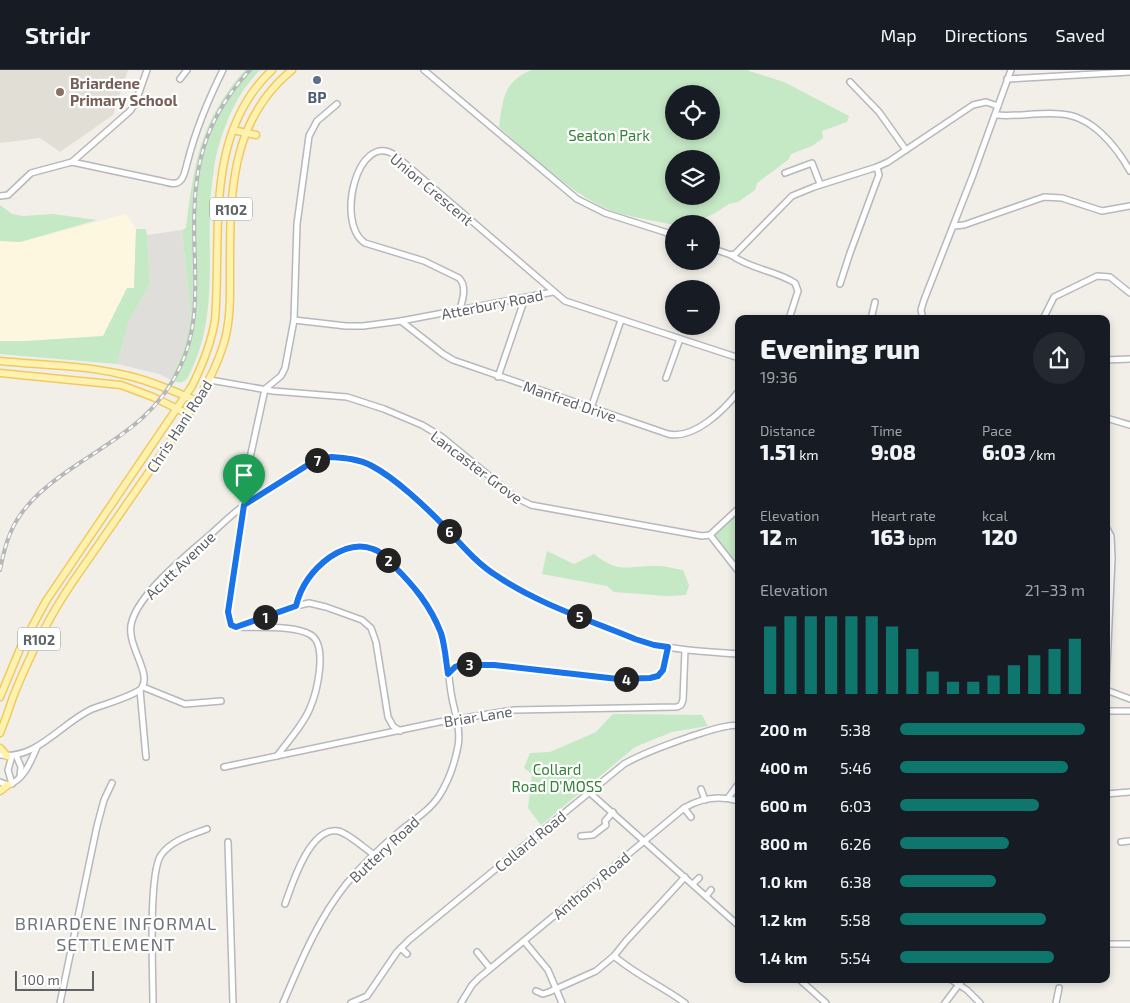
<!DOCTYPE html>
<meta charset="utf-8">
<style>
:root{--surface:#171b24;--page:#242831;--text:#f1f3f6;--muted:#9ea1a6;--line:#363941;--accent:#0f766e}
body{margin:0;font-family:"Exo 2",sans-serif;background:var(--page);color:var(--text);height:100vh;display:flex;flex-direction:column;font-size:19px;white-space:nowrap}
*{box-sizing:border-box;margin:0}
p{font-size:16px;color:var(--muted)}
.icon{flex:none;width:28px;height:28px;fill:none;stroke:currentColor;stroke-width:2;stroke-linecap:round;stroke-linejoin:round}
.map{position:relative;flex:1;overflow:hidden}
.panel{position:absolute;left:735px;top:245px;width:375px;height:668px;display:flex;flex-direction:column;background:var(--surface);border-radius:10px;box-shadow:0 2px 8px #0003}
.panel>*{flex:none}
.tools{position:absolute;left:665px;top:15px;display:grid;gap:10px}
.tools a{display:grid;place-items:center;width:55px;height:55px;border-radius:50%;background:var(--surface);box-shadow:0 2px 8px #0003;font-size:25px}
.scale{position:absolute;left:15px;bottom:12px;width:79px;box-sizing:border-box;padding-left:5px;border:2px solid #5f6368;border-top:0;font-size:14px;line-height:18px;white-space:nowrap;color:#5f6368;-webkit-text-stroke:4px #fff;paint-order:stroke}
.pin{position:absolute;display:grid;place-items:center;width:42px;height:42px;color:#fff;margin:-51px -21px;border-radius:50% 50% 50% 0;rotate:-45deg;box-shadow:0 0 5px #0007}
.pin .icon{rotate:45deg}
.km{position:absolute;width:25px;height:25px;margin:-12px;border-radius:50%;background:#222;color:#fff;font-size:14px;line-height:25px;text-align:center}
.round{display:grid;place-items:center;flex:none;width:52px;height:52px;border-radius:26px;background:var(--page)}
.overview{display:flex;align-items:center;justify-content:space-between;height:85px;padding:0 25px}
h1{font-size:28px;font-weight:800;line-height:38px}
.figures{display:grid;grid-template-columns:repeat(3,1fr);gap:8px;height:85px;padding:5px 25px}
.figures div{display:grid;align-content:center}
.figures b{font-size:21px;font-weight:800}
.figures small{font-size:14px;font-weight:400}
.figures p{font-size:14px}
.chart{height:140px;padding:10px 25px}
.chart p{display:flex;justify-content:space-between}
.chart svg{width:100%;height:90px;margin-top:5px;stroke:var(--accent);stroke-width:6}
ul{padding:0 25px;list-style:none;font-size:16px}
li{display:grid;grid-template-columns:80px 60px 1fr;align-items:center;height:38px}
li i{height:12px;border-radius:6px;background:var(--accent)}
header{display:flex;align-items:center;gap:30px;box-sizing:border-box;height:70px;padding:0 25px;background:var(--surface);border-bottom:1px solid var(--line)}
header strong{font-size:24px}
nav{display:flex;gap:28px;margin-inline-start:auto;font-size:18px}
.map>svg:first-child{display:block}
.commercial{fill:#fef7e0}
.industrial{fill:#e0deda}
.education{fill:#e1ded6}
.green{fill:#c5e8c5;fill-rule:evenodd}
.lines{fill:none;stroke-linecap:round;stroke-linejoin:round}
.minor-casing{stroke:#b5b8bc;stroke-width:8}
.major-casing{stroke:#f2c960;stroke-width:9}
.minor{stroke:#fff;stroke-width:5}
.major{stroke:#fff2af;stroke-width:6}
.rail-casing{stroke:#b6b7b8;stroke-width:4}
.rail{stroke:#fff;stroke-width:2;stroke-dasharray:5.5;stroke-linecap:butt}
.route-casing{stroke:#fff;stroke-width:10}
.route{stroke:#1a73e8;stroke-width:6}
.service-dot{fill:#5c6f8a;stroke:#fff;stroke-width:2}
.education-dot{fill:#8d6e63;stroke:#fff;stroke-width:2}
.labels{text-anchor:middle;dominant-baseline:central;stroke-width:4.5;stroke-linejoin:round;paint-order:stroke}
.shield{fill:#fff;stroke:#8f9295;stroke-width:1}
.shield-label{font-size:14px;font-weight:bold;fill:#5f6368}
.education-label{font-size:15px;font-weight:bold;fill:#785e54;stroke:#fff;text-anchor:start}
.service-label{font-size:15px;font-weight:bold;fill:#4e5e75;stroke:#fff}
.park-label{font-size:15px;fill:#348238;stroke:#fff}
.street-label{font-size:15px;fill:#5f6368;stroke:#fff}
.quarter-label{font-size:18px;letter-spacing:1px;fill:#70757a;stroke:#fff}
</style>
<header>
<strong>Stridr</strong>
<nav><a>Map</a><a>Directions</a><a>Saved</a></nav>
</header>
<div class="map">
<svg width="1130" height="933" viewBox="0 0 1130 933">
<rect width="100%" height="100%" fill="#f1efe8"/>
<path class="commercial" d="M126,144L136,159L134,218H127L103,266L26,271H0V171L21,172Z"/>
<path class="industrial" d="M182,160L191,247L184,278L171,310L159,304L117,294L129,251L150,213L147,165Z"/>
<path class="education" d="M0,0H128L113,45L60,82L40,68L0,73Z"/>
<g class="green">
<path d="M245,0H260C235,25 223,57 215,91C213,105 211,119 210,133C208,186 216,244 194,294C188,307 187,317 171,310L184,278L191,247L182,160L186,158C195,91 199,53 245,0Z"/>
<path d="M532,0H746L784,12L849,46L847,52L822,61L823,68L812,76L791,84L788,90L757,113L755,120L738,132L729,134L715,143L692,154H674V155C652,150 619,146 599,135C562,116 531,84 499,57C503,30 503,11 532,0ZM674,24H711V61H674ZM674,89H711V126H674Z"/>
<path d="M0,135L12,144L23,146L53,144L97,150L20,172L0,171Z"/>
<path d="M136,159H146L147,165L150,213L129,251L117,294L0,284V271H26L103,266L127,218H134Z"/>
<path d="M739,442V498L714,466Z"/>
<path d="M547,481L574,494L594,484C620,505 629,495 659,496C667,496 675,499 683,500L689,515L686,525L667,526L614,522L607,516L542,504Z"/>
<path d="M613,644L702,645L708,656L672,662L635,677L541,755L528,738L532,704L524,698L530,683L550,682L596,662Z"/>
</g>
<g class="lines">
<g class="minor-casing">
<g id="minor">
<path d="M424,0L577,129L605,143L674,165"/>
<path d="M180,9L187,0"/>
<path d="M1007,9L1130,2"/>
<path d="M850,12L879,42L906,80"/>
<path d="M996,45C1017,47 1039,42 1061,44C1092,46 1116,76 1130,101"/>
<path d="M72,92L130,41L135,34L147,0"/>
<path d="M785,103L812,93L820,114"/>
<path d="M0,126L8,125L31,103L72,92L161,111C167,112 175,116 180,111C185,107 186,96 188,90C196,59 209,28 223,0"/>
<path d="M954,156L964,155L1044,127L1062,128L1102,141L1130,136"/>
<path d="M711,178L731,185L735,184L792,126L814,117L877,97L888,92L973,35L986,32L998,36"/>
<path d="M731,185C752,200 775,200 795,213L798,221L789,249"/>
<path d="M840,214L850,183L877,110L879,105L877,97"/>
<path d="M460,239C463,229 467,216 459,208L424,191L365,173C335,154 357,60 395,85L565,231L739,288"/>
<path d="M871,249L875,232"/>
<path d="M923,249L921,240L924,230L973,105L1011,0"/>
<path d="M1043,249L1054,227L1097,206L1110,207L1130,223"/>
<path d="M294,250L346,256H363L401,251L553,222"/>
<path d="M401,251L443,284L453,290L668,364C694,370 724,340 739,321"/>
<path d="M1106,290L1130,289"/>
<path d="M498,307L525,228"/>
<path d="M666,308L680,269"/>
<path d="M210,310L273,321L347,327L384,339L422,355L442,367L515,427L531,435L702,466L710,465L739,438"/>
<path d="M265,319L248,397L244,435L228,542L230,553L236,557L296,536L309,533L326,537L362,550L371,558L376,572L388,647L393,656L400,661"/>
<path d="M265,319L281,306L285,298L294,250L297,154L309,66L317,51L337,34"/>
<path d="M591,338L621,250"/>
<path d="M1106,348L1130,355"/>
<path d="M1106,457L1111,466L1112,488L1106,618"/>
<path d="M710,465L739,502"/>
<path d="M238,557C258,558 295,555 311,565C328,576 317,622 310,638C304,654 288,671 277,686"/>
<path d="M448,604L455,597L460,595H494L618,609L650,608L658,606L663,600L668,577"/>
<path d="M143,617L185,634L221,631"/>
<path d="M140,620L146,687"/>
<path d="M1106,620L1130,629"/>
<path d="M1106,641H1130"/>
<path d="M0,685C37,690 61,653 92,639C108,633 125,629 140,620C155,604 124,575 132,551C141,521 187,485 211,464C222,454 233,443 246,434C267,418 291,405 314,391C387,367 445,472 497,507C539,534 589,550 635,569C668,580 704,582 739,584"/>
<path d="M16,685L21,697L20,706"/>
<path d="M224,697L439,652L514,640L677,637L681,635L683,630L685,580"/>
<path d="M0,712L8,715C24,710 31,691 37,677"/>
<path d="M12,714L8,700L12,686"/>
<path d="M701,719L705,730"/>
<path d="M589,722L739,856"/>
<path d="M1106,724L1130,722"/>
<path d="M728,728L739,713"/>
<path d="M684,738L691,747"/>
<path d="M581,766L593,765L606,755L605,751L613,742"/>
<path d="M228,772L233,933"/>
<path d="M1121,772L1130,771"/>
<path d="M693,814L699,808"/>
<path d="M706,826L711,820"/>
<path d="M285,834C292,814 310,756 338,761C348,763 364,778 373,784"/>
<path d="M524,871L548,900L562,933"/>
<path d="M1106,874H1130"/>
<path d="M401,878L407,884"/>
<path d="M477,882L490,898"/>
<path d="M614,886C636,905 662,916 685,933"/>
<path d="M799,909L826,933"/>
<path d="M950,909L967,920L980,933"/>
<path d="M536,921L543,924L549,922L596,901L614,886L626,871L685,807"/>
<path d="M60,933L97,756L104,730L112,713"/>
<path d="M153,933C153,905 148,804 161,785C172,770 191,765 207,759"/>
<path d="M283,933C301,891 318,849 347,813C363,794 381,777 400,761C414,750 430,740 439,726C448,712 455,692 458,676C461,661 455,643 452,628C448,607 448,585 441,565C431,535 415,516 393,494C387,488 380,481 372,478C357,474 342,479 329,488C312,500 301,515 296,536"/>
<path d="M351,933L367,926L397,882L409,870L624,694C645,682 667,675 689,667C706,662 722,655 739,655"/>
<path d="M461,933L472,915L479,908L684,738C701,728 719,725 739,731"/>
<path d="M945,933L963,909"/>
<path d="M1056,933L1059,918"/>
</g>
</g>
<g class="major-casing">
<g id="major">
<path d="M233,60L256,65"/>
<path d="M0,291C39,295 81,295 120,304C146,309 172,320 197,331"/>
<path d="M0,303L121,315L153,327L188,344"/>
<path d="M0,627L20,579L46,531L192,316C203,294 211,274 215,250C222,165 203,65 272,0"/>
<path d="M0,663C5,651 9,639 13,627C29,587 49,546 74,510C102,469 131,428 160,386C184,351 210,317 223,276C231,252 230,225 230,201C230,127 229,51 292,0"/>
<path d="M0,678L7,686"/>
<path d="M0,721L8,715"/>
</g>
</g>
<use href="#minor" class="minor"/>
<use href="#major" class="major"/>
<g class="rail-casing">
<path id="rail" d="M0,500C4,480 9,460 21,444C36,423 57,408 78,394C120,366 158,345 180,297C196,264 196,229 195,193C192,116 194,60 250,0"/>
</g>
<use href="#rail" class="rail"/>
</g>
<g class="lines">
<g class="route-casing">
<path id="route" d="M331,387C345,388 359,389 372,396C395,408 426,437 445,457C461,474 476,493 497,506C538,534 589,550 635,569L654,575L668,577L663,600L658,606L650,608L618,609L494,595H460L455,597L448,604C446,591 445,576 441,563C430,535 414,516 393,495C388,489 381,481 373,479C358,473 342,479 330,487C312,500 301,515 296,536L236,557L231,555L228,542L244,435L314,391Z"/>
</g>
<use href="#route" class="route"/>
</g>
<circle class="service-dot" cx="317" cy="10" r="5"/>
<circle class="education-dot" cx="60" cy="22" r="5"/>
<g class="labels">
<g class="shield">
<rect x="210" y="127.5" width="42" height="23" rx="4"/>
<rect x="18" y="557.5" width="42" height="23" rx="4"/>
</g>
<g class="shield-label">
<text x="231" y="139">R102</text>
<text x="39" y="569">R102</text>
</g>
<g class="education-label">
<text x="70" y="13">Briardene<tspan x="70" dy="17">Primary School</tspan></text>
</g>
<g class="service-label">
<text x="317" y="27">BP</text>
</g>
<g class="park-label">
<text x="609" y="65">Seaton Park</text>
<text x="557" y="699">Collard<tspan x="557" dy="17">Road D'MOSS</tspan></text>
</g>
<g class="street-label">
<text transform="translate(432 119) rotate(40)">Union Crescent</text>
<text transform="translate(492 234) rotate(-11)">Atterbury Road</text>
<text transform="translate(570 331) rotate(19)">Manfred Drive</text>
<text transform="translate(179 356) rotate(-57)">Chris Hani Road</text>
<text transform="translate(477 397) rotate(37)">Lancaster Grove</text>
<text transform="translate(180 495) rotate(-44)">Acutt Avenue</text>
<text transform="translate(478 646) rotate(-9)">Briar Lane</text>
<text transform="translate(530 771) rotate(-39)">Collard Road</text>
<text transform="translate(384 779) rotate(-43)">Buttery Road</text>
<text transform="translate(591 815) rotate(-40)">Anthony Road</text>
</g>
<g class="quarter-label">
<text x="116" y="853">BRIARDENE INFORMAL<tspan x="116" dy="21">SETTLEMENT</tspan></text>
</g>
</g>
</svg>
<div class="tools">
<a><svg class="icon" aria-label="locate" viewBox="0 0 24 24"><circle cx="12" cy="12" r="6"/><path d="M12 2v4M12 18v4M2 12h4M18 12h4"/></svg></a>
<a><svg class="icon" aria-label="layers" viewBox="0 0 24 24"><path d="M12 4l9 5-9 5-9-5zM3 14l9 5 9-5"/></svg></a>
<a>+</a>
<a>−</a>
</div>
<div class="scale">100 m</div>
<div class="pin" style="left:244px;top:435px;background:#1e9e55"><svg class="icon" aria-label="arrive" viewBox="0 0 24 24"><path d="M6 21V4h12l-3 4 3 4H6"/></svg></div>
<b class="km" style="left:265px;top:547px">1</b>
<b class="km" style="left:388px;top:490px">2</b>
<b class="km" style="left:469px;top:594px">3</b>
<b class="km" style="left:626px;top:609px">4</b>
<b class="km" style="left:579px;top:546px">5</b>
<b class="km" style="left:449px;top:461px">6</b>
<b class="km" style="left:317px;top:390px">7</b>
<section class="panel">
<div class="overview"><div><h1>Evening run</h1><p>19:36</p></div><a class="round"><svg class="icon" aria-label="share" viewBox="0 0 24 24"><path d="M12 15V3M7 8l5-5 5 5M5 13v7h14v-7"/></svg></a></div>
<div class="figures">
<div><p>Distance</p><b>1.51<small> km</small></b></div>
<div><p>Time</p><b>9:08</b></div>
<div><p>Pace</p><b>6:03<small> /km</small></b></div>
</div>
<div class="figures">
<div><p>Elevation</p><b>12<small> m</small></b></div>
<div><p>Heart rate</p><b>163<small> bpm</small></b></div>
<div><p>kcal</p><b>120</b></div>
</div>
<div class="chart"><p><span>Elevation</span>21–33 m</p>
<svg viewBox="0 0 160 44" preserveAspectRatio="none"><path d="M5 44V11M15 44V6M25 44V6M35 44V6M45 44V6M55 44V6M65 44V11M75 44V22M85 44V33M95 44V38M105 44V38M115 44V35M125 44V30M135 44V25M145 44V22M155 44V17"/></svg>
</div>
<ul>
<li><b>200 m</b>5:38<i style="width:100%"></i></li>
<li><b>400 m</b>5:46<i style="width:91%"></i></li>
<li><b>600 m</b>6:03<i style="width:75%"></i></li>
<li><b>800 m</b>6:26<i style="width:59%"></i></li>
<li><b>1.0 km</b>6:38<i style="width:52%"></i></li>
<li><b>1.2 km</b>5:58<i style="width:79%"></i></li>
<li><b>1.4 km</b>5:54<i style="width:83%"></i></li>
</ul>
</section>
</div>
